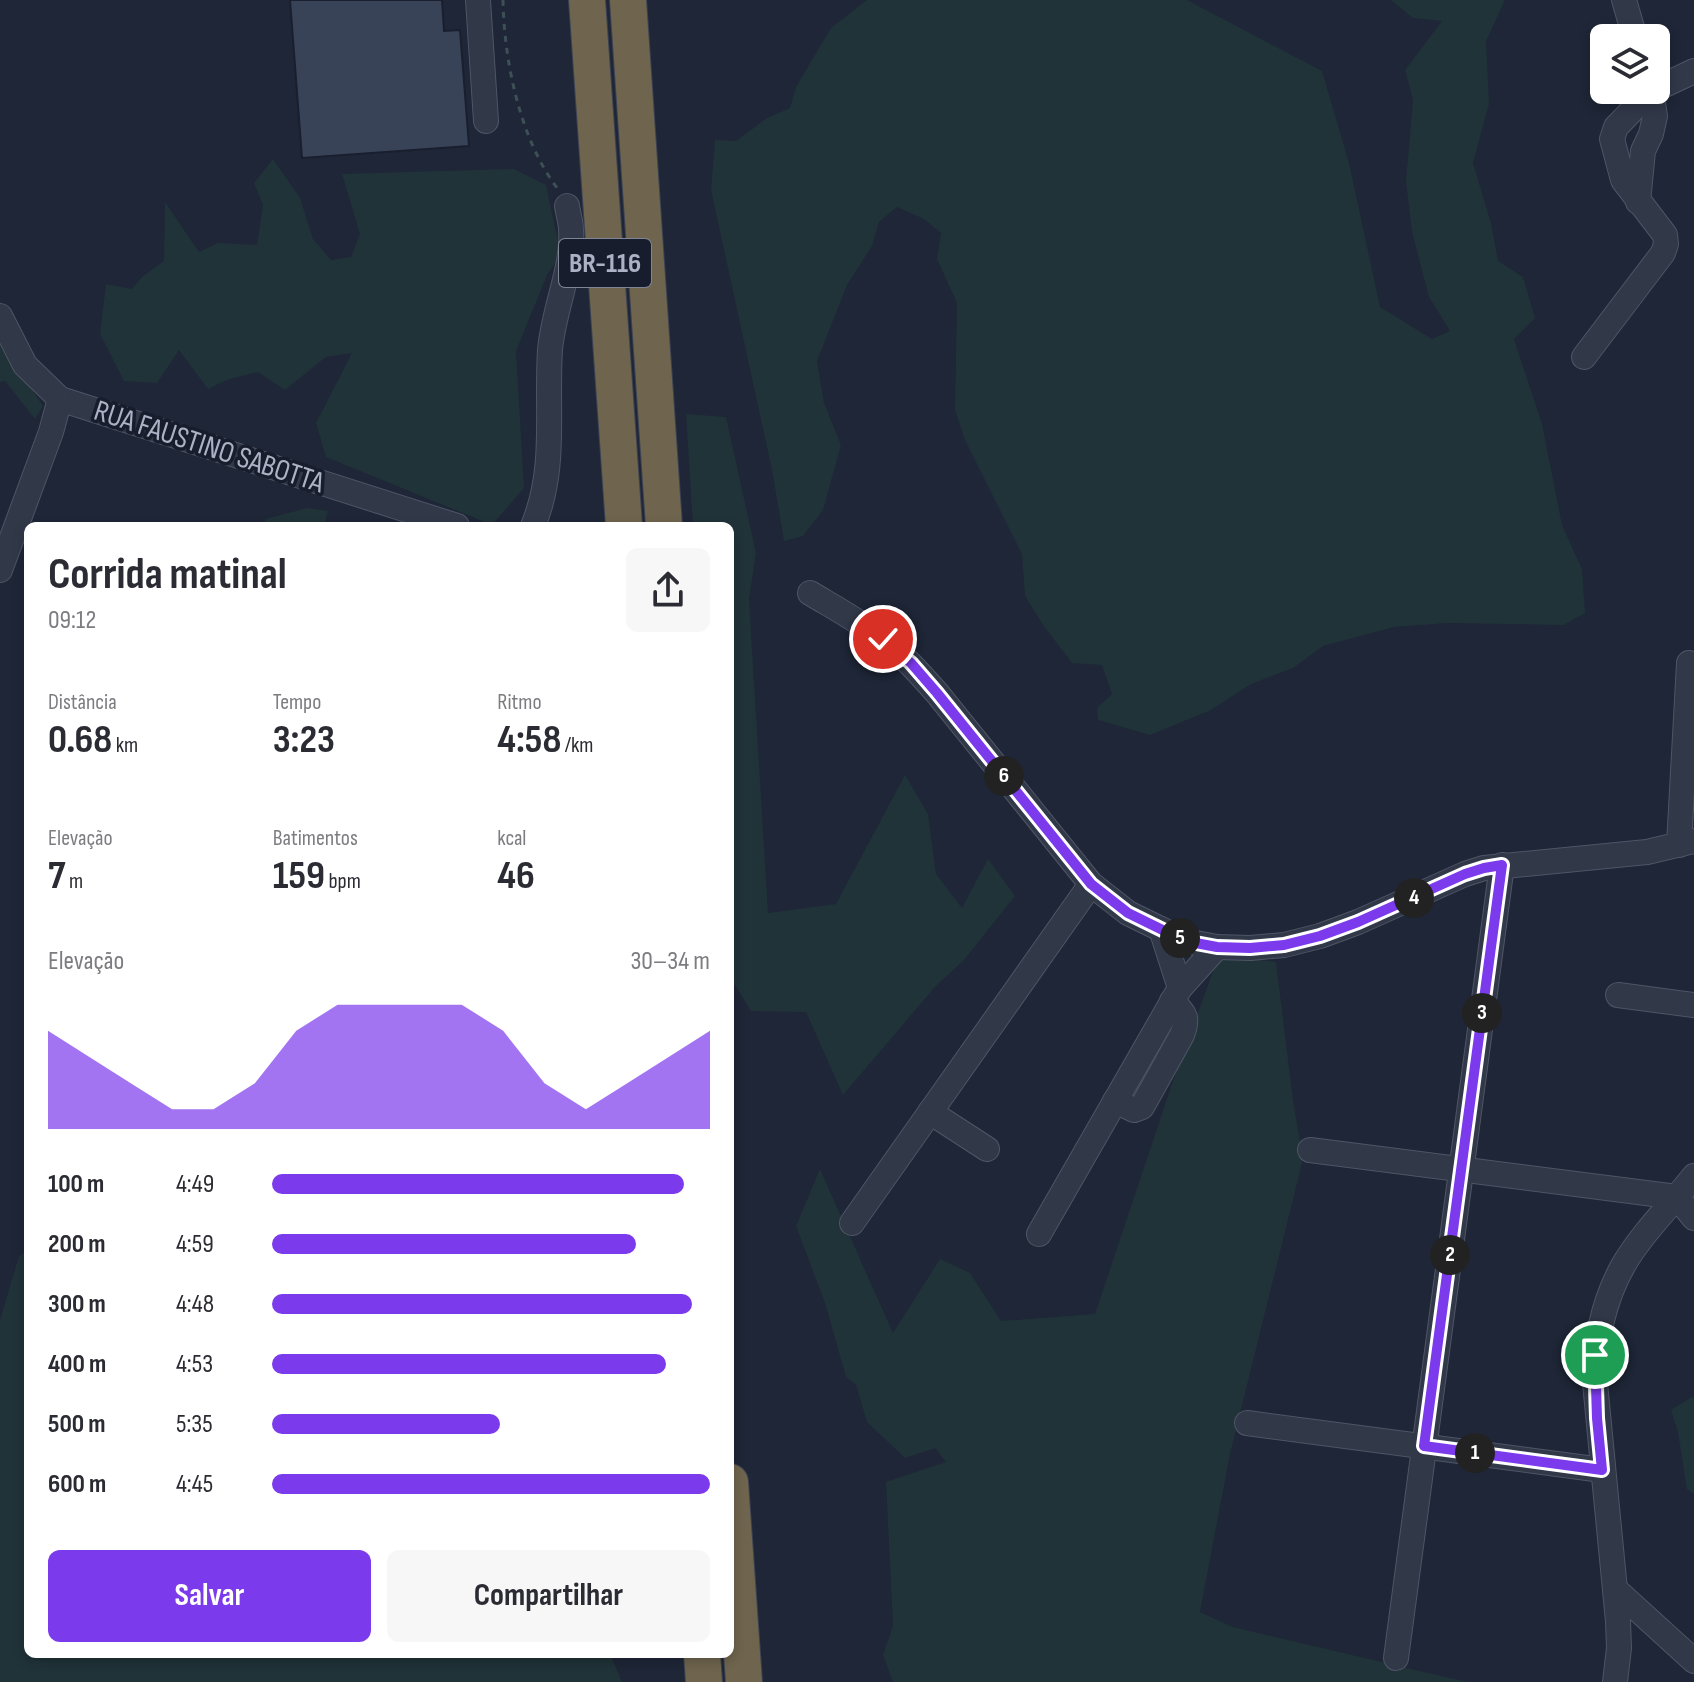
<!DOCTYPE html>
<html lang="pt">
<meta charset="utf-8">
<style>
:root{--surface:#fff;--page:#f7f7f7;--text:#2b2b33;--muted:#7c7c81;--accent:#7c3aed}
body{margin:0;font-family:"Sofia Sans Condensed",sans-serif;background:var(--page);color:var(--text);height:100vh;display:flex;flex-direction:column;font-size:30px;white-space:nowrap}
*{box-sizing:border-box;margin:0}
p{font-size:26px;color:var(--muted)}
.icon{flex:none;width:44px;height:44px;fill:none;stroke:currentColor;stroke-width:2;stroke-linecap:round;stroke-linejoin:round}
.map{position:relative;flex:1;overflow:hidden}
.side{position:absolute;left:24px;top:522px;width:710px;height:1136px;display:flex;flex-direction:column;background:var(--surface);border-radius:12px;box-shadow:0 4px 12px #0003}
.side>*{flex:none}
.tools{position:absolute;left:1590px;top:24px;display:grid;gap:16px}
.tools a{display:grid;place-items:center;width:80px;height:80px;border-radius:12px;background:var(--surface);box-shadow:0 4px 12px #0003;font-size:40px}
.pin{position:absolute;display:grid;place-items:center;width:68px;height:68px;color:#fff;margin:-34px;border:4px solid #fff;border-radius:50%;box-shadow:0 2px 8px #0007}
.km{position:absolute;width:40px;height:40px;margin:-20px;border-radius:50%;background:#222;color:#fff;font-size:22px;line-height:40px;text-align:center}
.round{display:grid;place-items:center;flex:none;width:84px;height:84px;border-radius:12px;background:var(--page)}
.head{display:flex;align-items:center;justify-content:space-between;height:136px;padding:0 24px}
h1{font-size:44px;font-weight:700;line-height:60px}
.metrics{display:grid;grid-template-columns:repeat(3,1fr);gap:12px;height:136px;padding:8px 24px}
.metrics div{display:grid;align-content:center}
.metrics b{font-size:40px;font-weight:700}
.metrics small{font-size:22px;font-weight:400}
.metrics p{font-size:22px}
.chart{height:224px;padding:16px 24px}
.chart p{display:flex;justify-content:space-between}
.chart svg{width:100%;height:144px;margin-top:8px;fill:var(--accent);opacity:.7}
.primary-button{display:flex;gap:16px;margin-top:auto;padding:16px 24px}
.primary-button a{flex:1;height:92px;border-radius:12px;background:var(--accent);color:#fff;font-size:32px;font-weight:700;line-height:92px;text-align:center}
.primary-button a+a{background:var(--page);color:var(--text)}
ul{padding:0 24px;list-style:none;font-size:26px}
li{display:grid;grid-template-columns:128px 96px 1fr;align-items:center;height:60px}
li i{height:20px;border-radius:10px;background:var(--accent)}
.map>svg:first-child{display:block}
.green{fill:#203339}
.building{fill:#394358;stroke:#191f2e;stroke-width:2}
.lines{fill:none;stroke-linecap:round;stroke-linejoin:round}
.minor-casing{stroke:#4f5566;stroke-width:26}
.highway-casing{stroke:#3c4252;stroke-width:38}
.path{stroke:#3d5056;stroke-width:3;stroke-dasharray:6 6;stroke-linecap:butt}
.minor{stroke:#313848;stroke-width:24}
.highway{stroke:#6f654e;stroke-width:36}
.route-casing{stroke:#fff;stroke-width:16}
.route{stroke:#7c3aed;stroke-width:10}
.labels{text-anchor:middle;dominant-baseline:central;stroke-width:7;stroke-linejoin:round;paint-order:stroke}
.shield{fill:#171d2c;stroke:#7f8597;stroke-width:2}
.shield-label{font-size:28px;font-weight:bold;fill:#abb2c5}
.street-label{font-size:30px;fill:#abb2c5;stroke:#171d2c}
</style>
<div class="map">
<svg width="1694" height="1682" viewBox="0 0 1694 1682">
<rect width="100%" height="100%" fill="#1e2637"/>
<g class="green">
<path d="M867,0H1187L1322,71L1349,163L1380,307L1432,339L1450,331L1429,297L1412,232L1406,181L1413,100L1405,70L1442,21L1413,18L1391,0H1505L1486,41L1489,104L1473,163L1491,223L1498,261L1523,277L1535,318L1514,339L1542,424L1562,525L1582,569L1585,613L1564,625L1447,623L1394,627L1323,646L1293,668L1251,684L1211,710L1150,735L1098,720L1097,708L1112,694L1102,665L1072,663L1043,625L1025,596L1022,554L965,440L955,410L957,303L937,259L941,233L924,219L897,207L879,222L872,246L847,285L817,361L824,403L841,445L823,510L803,536L784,541L772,470L711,190L715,140L736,141L767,118L790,108L796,87L831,28Z"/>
<path d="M273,159L300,198L313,239L331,260L351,257L360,234L342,174L514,169L546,185L561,255L547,275L516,351L524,488L492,525L326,457L316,423L352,353L326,357L285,390L258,372L229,379L208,389L179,350L157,383L124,381L100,334L106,284L132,289L143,276L164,261L165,202L199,252L218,243L257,245L263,205L254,183Z"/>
<path d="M0,342L43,406L35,419L5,381L0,382Z"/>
<path d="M686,414L726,417L756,553L749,599L768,913L836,904L905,775L928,814L936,874L962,908L988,859L1015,896L964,960L935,987L843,1095L806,1012L751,1011L730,977V526H693Z"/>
<path d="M307,508L328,511L324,526H264L266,519Z"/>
<path d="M1219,955L1276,962L1293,1100L1303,1159L1230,1454L1200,1612L1233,1627L1467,1682H893L883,1655L893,1626L886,1482L946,1462L935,1448L905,1458L867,1422L856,1385L846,1377L825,1303L796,1226L820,1169L893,1333L940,1259L970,1273L1001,1321L1095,1314L1171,1087Z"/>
<path d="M28,1251V1654H610L622,1682H0V1320L19,1256Z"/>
<path d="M1692,1397H1694V1494L1687,1489L1678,1432L1671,1410Z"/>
</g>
<path class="building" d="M290,0H442L444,31L460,30L469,146L302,158Z"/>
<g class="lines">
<g class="minor-casing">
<g id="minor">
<path d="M478,0L486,121"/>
<path d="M1624,0L1635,38"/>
<path d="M1656,89L1694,71"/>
<path d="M1638,202L1643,151L1651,134L1655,116L1651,91"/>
<path d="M0,316L25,365L60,399L457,526"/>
<path d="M1584,357L1663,253L1666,244L1665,235L1623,180L1612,139L1616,127L1651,91"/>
<path d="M533,526C557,468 546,411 550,350C553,311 574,266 571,230C571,222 568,213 567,206"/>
<path d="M0,570L51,432L60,399"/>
<path d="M810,593C835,608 861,622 884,640C904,656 920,674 937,693L1091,884L1128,913L1185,941L1217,947L1250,948L1284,945L1320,936L1358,922L1465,874L1484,868L1647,852L1694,841"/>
<path d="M1679,845L1689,663"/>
<path d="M1161,929L1180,988"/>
<path d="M1618,995L1694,1005"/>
<path d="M1115,1101L1134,1110L1142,1107L1182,1035C1189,1017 1185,1014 1172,1001"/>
<path d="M930,1112L987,1149"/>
<path d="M1310,1150L1677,1197L1694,1218"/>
<path d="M852,1223L1091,884"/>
<path d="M1039,1234L1180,988L1217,947"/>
<path d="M1247,1423L1602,1470"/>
<path d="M1615,1589L1694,1661"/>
<path d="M1396,1658L1502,865"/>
<path d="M1615,1682L1619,1648L1618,1621L1595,1383C1595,1341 1603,1301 1624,1264C1643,1232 1671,1205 1694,1176"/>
</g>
</g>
<g class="highway-casing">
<g id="highway">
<path d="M587,0L624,526"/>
<path d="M628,0L664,526"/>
<path d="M730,1482L744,1682"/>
<path d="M702,1654L704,1682"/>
</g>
</g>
<path class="path" d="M503,0C504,61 520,140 558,189"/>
<use href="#minor" class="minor"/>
<use href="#highway" class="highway"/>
</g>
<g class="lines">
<g class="route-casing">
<path id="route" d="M883,639L911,663L937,693L1091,884L1128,913L1185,941L1217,947L1250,948L1284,945L1320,936L1358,922L1465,874L1484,868L1502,865L1424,1446L1602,1470L1597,1418L1595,1355"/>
</g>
<use href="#route" class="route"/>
</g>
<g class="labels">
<rect class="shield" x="559" y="239" width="92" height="48" rx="6"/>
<g class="shield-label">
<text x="605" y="263">BR-116</text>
</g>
<g class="street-label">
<text transform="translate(209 447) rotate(18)">RUA FAUSTINO SABOTTA</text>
</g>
</g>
</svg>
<div class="tools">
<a><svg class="icon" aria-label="layers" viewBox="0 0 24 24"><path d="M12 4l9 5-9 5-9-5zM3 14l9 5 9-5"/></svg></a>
</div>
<div class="pin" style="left:1595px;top:1355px;background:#1e9e55"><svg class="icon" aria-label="arrive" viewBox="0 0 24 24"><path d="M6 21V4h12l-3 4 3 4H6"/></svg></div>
<div class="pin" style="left:883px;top:639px;background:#d93025"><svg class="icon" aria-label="check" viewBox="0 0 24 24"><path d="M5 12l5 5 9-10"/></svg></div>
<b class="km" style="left:1475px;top:1453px">1</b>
<b class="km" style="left:1450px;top:1255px">2</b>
<b class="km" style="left:1482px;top:1013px">3</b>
<b class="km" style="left:1414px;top:898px">4</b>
<b class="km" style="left:1180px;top:938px">5</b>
<b class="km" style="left:1004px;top:776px">6</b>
<section class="side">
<div class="head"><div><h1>Corrida matinal</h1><p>09:12</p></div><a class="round"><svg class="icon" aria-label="share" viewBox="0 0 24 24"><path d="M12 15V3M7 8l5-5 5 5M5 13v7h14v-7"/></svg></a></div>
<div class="metrics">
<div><p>Distância</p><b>0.68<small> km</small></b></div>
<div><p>Tempo</p><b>3:23</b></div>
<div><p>Ritmo</p><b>4:58<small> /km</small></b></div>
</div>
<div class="metrics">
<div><p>Elevação</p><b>7<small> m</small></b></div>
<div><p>Batimentos</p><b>159<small> bpm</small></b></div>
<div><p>kcal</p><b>46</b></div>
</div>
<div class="chart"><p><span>Elevação</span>30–34 m</p>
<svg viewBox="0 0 160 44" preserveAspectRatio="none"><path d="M0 44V14L10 22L20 30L30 38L40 38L50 30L60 14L70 6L80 6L90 6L100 6L110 14L120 30L130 38L140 30L150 22L160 14V44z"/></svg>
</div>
<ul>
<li><b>100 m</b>4:49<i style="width:94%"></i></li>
<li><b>200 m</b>4:59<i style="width:83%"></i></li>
<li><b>300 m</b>4:48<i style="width:96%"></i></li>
<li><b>400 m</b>4:53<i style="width:90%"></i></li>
<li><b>500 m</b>5:35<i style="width:52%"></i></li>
<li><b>600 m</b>4:45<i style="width:100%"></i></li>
</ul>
<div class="primary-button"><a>Salvar</a><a>Compartilhar</a></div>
</section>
</div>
